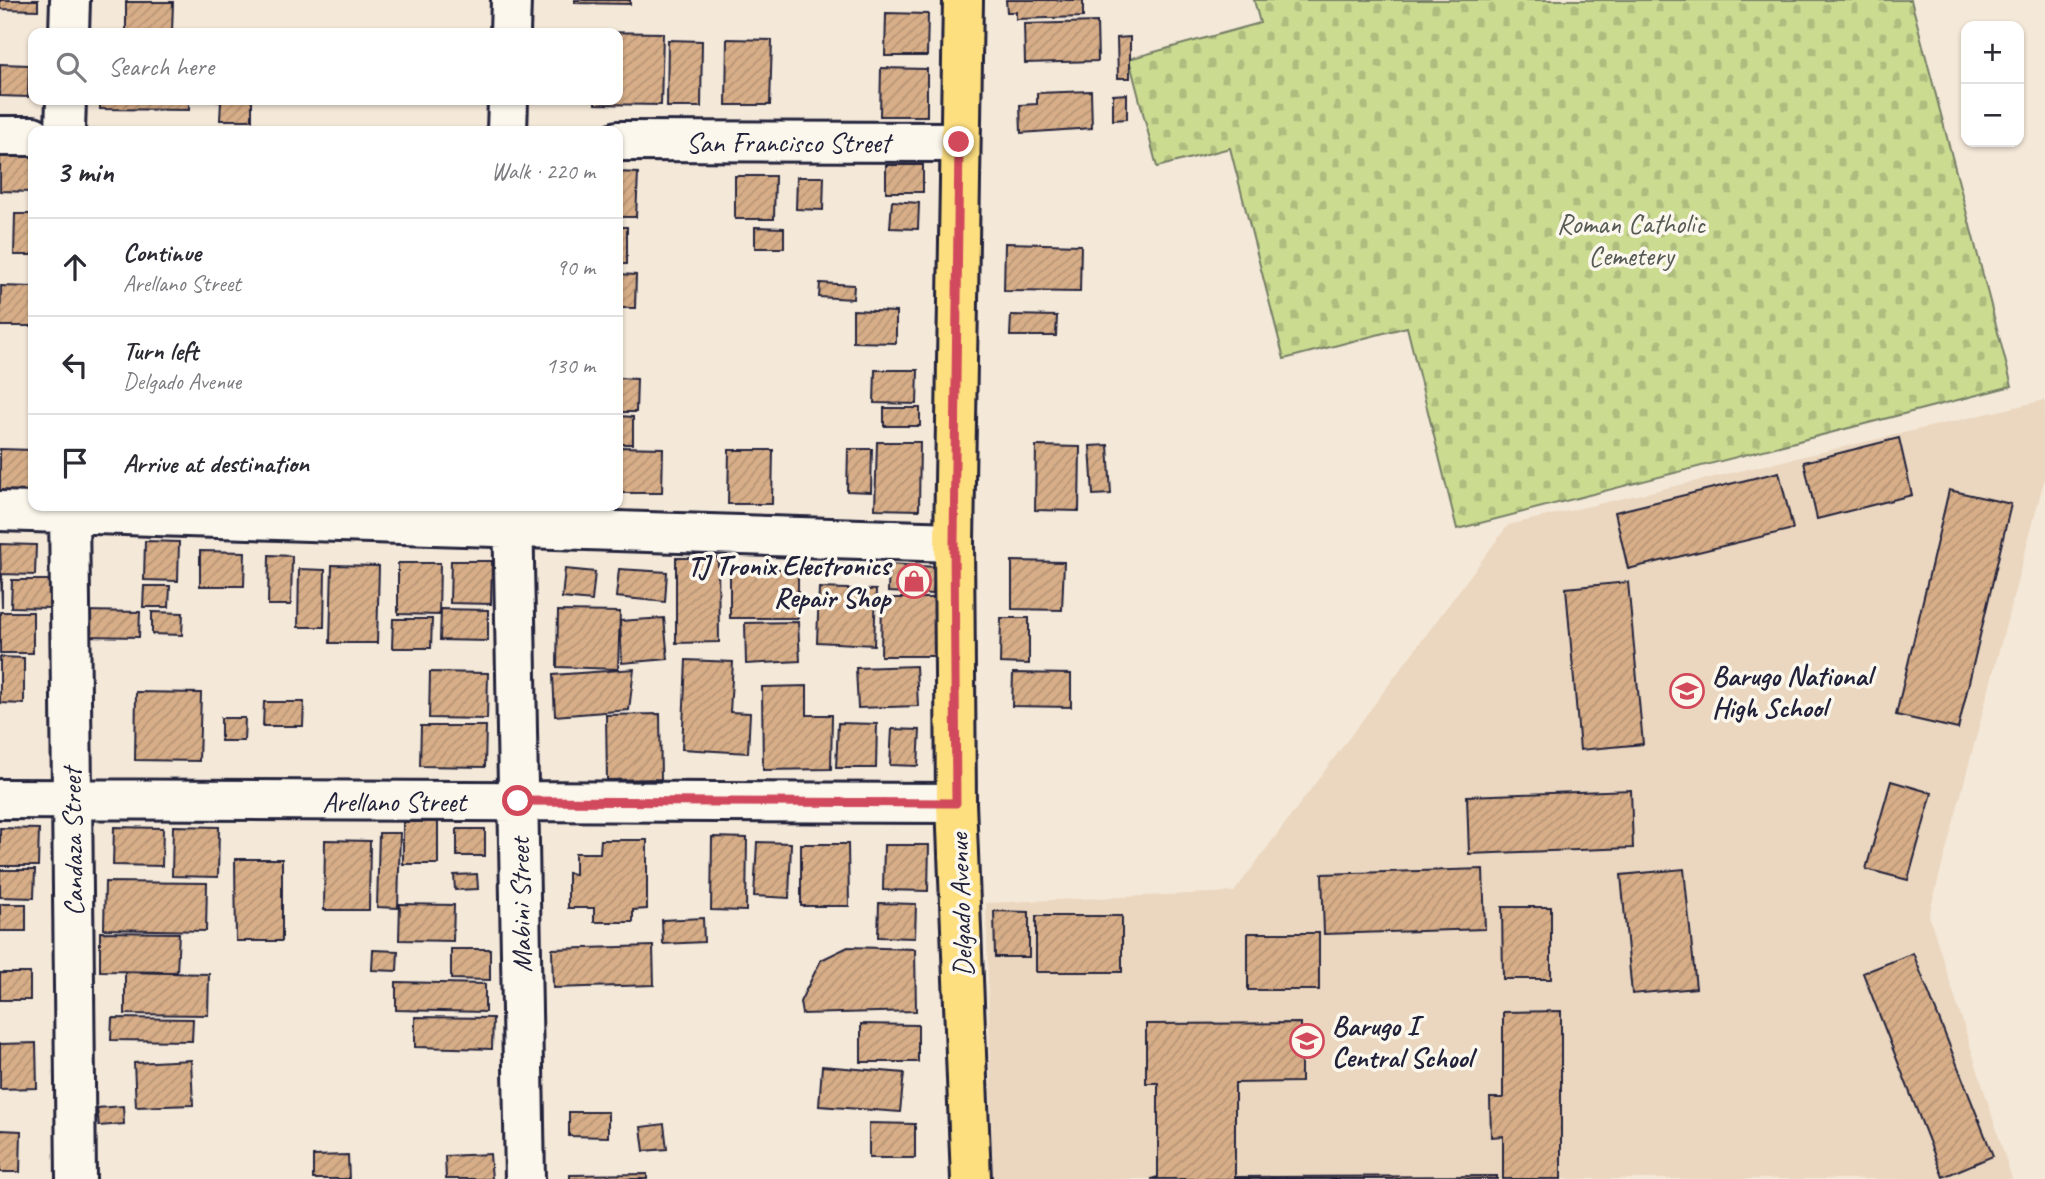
<!DOCTYPE html>
<html lang="en">
<head>
<meta charset="utf-8">
<style>
  :root { --surface:#fff; --page:#f2f2f3; --text:#2b2b33; --muted:#7c7c81; --line:#e1e1e2 }
  body { margin:0; font-family:Caveat,sans-serif; background:var(--page); color:var(--text) }
  .controls { position:absolute; right:21px; top:21px; display:grid; overflow:hidden; border-radius:14px; box-shadow:0 2px 5px #0004 }
  .controls button { width:63px; height:63px; display:grid; place-items:center; padding:0; border:0; border-bottom:2px solid var(--line); background:var(--surface); color:var(--text); font:35px sans-serif }
  .stop { position:absolute; width:21px; height:21px; margin:-16px; border:5px solid #d1495b; border-radius:50%; background:#fff }
  .stop.end { background:#d1495b; border-color:#fff; box-shadow:0 2px 7px #0008 }
  .list { margin:0; padding:0; list-style:none }
  h2 { display:flex; justify-content:space-between; align-items:center; height:91px; margin:0; padding:0 28px; font-size:30px }
  h2 small { font-size:23px; font-weight:400; color:var(--muted) }
  .list li { display:grid; grid-template-columns:46px 1fr auto; gap:21px; align-items:center; box-sizing:border-box; height:98px; padding:0 28px; border-top:2px solid var(--line) }
  .list b { display:block; font-size:26px; white-space:nowrap }
  .list p { margin:0; font-size:23px; white-space:nowrap; color:var(--muted) }
  .list em { font-size:23px; font-style:normal; color:var(--muted) }
  .icon { flex:none; width:38px; height:38px; fill:none; stroke:currentColor; stroke-width:2; stroke-linecap:round; stroke-linejoin:round }
  .map { position:relative; flex:none; width:2045px; height:1179px; overflow:hidden }
  .search { position:absolute; background:var(--surface); box-shadow:0 2px 5px #0004; left:28px; top:28px; width:595px; height:77px; display:flex; align-items:center; gap:18px; box-sizing:border-box; padding:0 24px; border-radius:14px; color:var(--muted); font-size:26px }
  .panel { position:absolute; background:var(--surface); box-shadow:0 2px 5px #0004; left:28px; top:126px; width:595px; height:385px; border-radius:14px }
  .map>svg:first-child { display:block }
  .built { fill:#ebd7c0 }
  .cemetery { fill:url(#cemetery-stones); stroke:#767f66; stroke-width:2 }
  .building { fill:url(#building-hatch); stroke:#22223b; stroke-width:2 }
  .lines { fill:none; stroke-linecap:round; stroke-linejoin:round }
  .street-casing { stroke:#22223b; stroke-width:44 }
  .primary-casing { stroke:#22223b; stroke-width:44 }
  .street { stroke:#fbf7ec; stroke-width:38 }
  .primary { stroke:#fedf80; stroke-width:38 }
  .route { stroke:#d1495b; stroke-width:9 }
  .labels { text-anchor:middle; stroke-width:7; stroke-linejoin:round; paint-order:stroke }
  .street-label { font-size:28px; fill:#22223b; stroke:#fbf7ec }
  .park-label { font-size:28px; fill:#555a55; stroke:#fbf7ec }
  .poi-label { font-size:28px; font-weight:bold; fill:#22223b; stroke:#fbf7ec; text-anchor:start }
</style>
</head>
<body>
<div class="map">
<svg width="2045" height="1179" viewBox="0 0 2045 1179">
  <defs>
    <pattern id="cemetery-stones" width="16" height="16" patternUnits="userSpaceOnUse" patternTransform="scale(1.75)"><rect width="16" height="16" fill="#cbdc91"/><path d="M2 7V4a2 2 0 0 1 4 0v3zM10 15v-3a2 2 0 0 1 4 0v3z" fill="#aebc7e"/></pattern>
    <pattern id="building-hatch" width="6" height="6" patternUnits="userSpaceOnUse" patternTransform="scale(1.75)"><rect width="6" height="6" fill="#d7ae88"/><path d="M-1 1l2-2M0 6l6-6M5 7l2-2" fill="none" stroke="#b89576"/></pattern>
  </defs>
  <rect width="100%" height="100%" fill="#f4e8d8"/>
  <filter id="ink" filterUnits="userSpaceOnUse"><feTurbulence type="fractalNoise" baseFrequency=".0143" numOctaves="2"/><feDisplacementMap in="SourceGraphic" scale="14" xChannelSelector="R" yChannelSelector="G"/><feConvolveMatrix kernelMatrix="1 2 1 2 8 2 1 2 1" color-interpolation-filters="sRGB"/></filter>
  <g filter="url(#ink)">
    <!-- built -->
    <path class="built" d="M2045 400V477L1929 915 2012 1179H993L986 903 1234 892 1508 525Z"/>
    <!-- cemetery -->
    <path class="cemetery" d="M1254 0H1911L2012 386 1457 529 1407 327 1284 359 1230 148 1157 167 1129 59 1260 23Z"/>
    <!-- building -->
    <path class="building" d="M0 0H38V10L0 9Z
      M575 0H630V4L575 3Z
      M1006 0H1083V17L1016 19V12H1007Z
      M126 2H173L172 33H126Z
      M886 13 928 14 927 56H885Z
      M1097 22 1098 61 1025 63 1024 24Z
      M596 32 663 33 661 105 595 104V100H618V33Z
      M1130 37V78H1118L1117 38Z
      M727 39 772 40 770 105H726Z
      M668 40 702 41 701 107H667Z
      M0 64 29 65 28 97 0 96Z
      M881 68 927 69V116H880Z
      M1091 91 1092 128 1021 133 1020 105 1037 104V93Z
      M1127 94V119L1113 120V95Z
      M100 100H189V110L100 109Z
      M207 100H252V120H220L221 102Z
      M0 155 33 156 32 192 0 191Z
      M886 165H923V192H886Z
      M618 172 638 173 636 217H618Z
      M735 176H775L774 219H735Z
      M797 177H824L823 210 796 209Z
      M892 201 919 203 918 229 890 228Z
      M15 214H33V255H14Z
      M618 227H627V264H618Z
      M755 227 784 228V248H755Z
      M1005 243 1081 245 1080 292 1004 291Z
      M618 274 636 275 635 308H618Z
      M820 283 854 285 853 299 819 297Z
      M1 286 33 287V326H0Z
      M853 310 896 312V343L853 342Z
      M1011 315 1057 316 1056 336H1010Z
      M875 370H918L917 404 874 403Z
      M618 378 637 379 636 412H618Z
      M884 408H920V426H884Z
      M618 416 633 417V444H618Z
      M1899 438 1912 495 1817 519 1804 462Z
      M877 442H920L919 510 875 509Z
      M1108 445 1111 494 1093 495 1090 446Z
      M1036 446 1080 447 1079 511 1035 510Z
      M618 447 663 448 662 493H618Z
      M0 449 33 450V492H0Z
      M848 449H872L871 492 847 491Z
      M729 450H773L772 504H728Z
      M1779 472 1793 529 1628 569 1615 512Z
      M1949 490 2011 504 1958 729 1896 715Z
      M145 541 179 542 178 581 144 580Z
      M0 544 36 545 35 575 2 574V607Z
      M200 551 245 552 244 586H200Z
      M269 555 292 556 291 605H268Z
      M676 558H718L719 642 676 643Z
      M451 561H492L491 604 450 603Z
      M1012 561 1064 562 1062 610 1012 609Z
      M398 563H440L439 615 398 614Z
      M889 564 935 567 933 594 888 592Z
      M332 565 379 566 377 643H330Z
      M299 569 325 570 324 627H298Z
      M565 569 595 572 592 601 562 598Z
      M619 569 667 572 665 602 616 597Z
      M730 569H798V618H730Z
      M12 580H51V608L11 607Z
      M1628 582 1643 744 1580 750 1566 588Z
      M144 586H170L169 607H143Z
      M819 588 876 590 874 645 817 642Z
      M882 598H937L936 656H881Z
      M441 609 488 610V641L440 640Z
      M85 611 140 612 139 637 84 636Z
      M558 611 620 612 618 669 557 667Z
      M0 612H33V653H0Z
      M152 612 183 613 182 635 152 634Z
      M664 618 668 659 622 663 620 621Z
      M1001 618H1029V664L1000 663Z
      M393 619H432L431 648H392Z
      M798 622 800 661 746 664 745 623Z
      M0 657 24 658V704L0 703Z
      M686 660 733 662 730 712 750 713 748 753 682 749Z
      M916 666 918 706 858 708 856 668Z
      M634 669 629 710 555 716 553 675Z
      M430 672 488 673 487 719 429 718Z
      M1013 673 1071 674V707L1012 706Z
      M807 686V715H832L831 769 763 770 762 687Z
      M136 692 201 693 199 761 135 760Z
      M264 702H304L303 726H263Z
      M660 714 661 779 607 780 606 715Z
      M221 718H245L244 741H221Z
      M838 723 877 724 876 768H836Z
      M421 726H486L485 767 420 766Z
      M892 729 920 730 918 766 890 765Z
      M1891 781 1932 793 1908 880 1866 869Z
      M1631 790 1633 848 1469 854 1467 796Z
      M403 822H438V864H403Z
      M173 826 219 827 218 877 172 876Z
      M114 827 163 828 162 866 113 865Z
      M0 828 39 829 38 866H0Z
      M457 829H485V856H457Z
      M379 833H400L398 908 377 907Z
      M712 837 747 838 746 911 711 910Z
      M325 840 370 841 369 910H324Z
      M601 840H647V909L633 910V922H594V908H568V873L575 874V853H600Z
      M757 842 791 843 789 898 754 896Z
      M801 844H848L849 906H801Z
      M884 845H929L928 891 883 890Z
      M235 859H282V941H236Z
      M1483 869 1485 929 1324 934 1322 874Z
      M1684 869 1696 988 1632 994 1621 875Z
      M0 870H35L34 898 0 897Z
      M477 874 478 889 455 890 454 875Z
      M105 882 207 883 206 931 104 929Z
      M879 903 916 904 915 938 878 937Z
      M0 904H26V931H0Z
      M400 904 454 905 453 941 399 940Z
      M1502 907H1551V979H1503Z
      M994 911 1029 912V957H995Z
      M1036 916H1122V972H1036Z
      M703 918 704 942 663 944 662 920Z
      M100 932 179 933 177 972 100 971Z
      M1248 933H1319V990H1248Z
      M653 946 654 985 553 988 552 949Z
      M848 947 915 949 916 1011 802 1014 800 1002 821 960Z
      M451 949H490V980L451 979Z
      M373 950 398 951 397 971 372 970Z
      M1913 953 1993 1156 1943 1177 1863 973Z
      M125 972 209 974 208 1015 125 1014Z
      M0 973H30V1000H0Z
      M396 982 485 984V1012L396 1010Z
      M1561 1011V1179H1503V1136L1491 1137 1490 1098H1503V1012Z
      M415 1017 493 1018 492 1049 415 1047Z
      M112 1018 193 1019 192 1041 111 1040Z
      M1301 1023V1082L1235 1083V1177L1497 1176V1179H1151L1158 1177V1083H1146V1024Z
      M861 1024 918 1025V1062H861Z
      M36 1043 37 1088 0 1089V1044Z
      M191 1060 193 1105 136 1107 134 1063Z
      M822 1066 904 1073 900 1112 819 1106Z
      M123 1106 124 1124 99 1126 97 1108Z
      M569 1112H608V1137L569 1136Z
      M869 1123 915 1124V1158H869Z
      M664 1124 667 1149 644 1151 641 1127Z
      M0 1130 21 1131 20 1172H0Z
      M490 1154 492 1179H446L445 1156Z
      M348 1155 349 1179H313V1156Z
      M647 1174V1179H570V1175Z"/>
    <g class="lines">
      <!-- street casing -->
      <g class="street-casing">
        <path id="street" d="M69 33 70 0
          M510 33 511 0
          M65 131 66 100
          M507 131 508 100
          M0 136H33
          M618 141 959 142
          M69 506 76 1179
          M513 506 525 1179
          M0 511 954 542
          M0 799 956 803"/>
      </g>
      <!-- primary casing -->
      <g class="primary-casing">
        <path id="primary" d="M963 0 954 542 956 803 971 1179"/>
      </g>
      <!-- street -->
      <use href="#street" class="street"/>
      <!-- primary -->
      <use href="#primary" class="primary"/>
    </g>
  </g>
  <g class="lines" filter="url(#ink)">
    <!-- route -->
    <path class="route" d="M518 801 956 803 954 542 959 142"/>
  </g>
  <!-- icons -->
  <defs>
    <g id="shop-ring" transform="scale(1.75)"><circle r="9.5" fill="#fbf7ec" stroke="#d1495b" stroke-width="1.5"/><path d="M-5-2.5h2.3a2.7 3.5 0 0 1 5.4 0H5L5.5 6h-11ZM-1.5-2.5h3a1.5 2.3 0 0 0-3 0Z" fill="#d1495b"/></g>
    <g id="school-ring" transform="scale(1.75)"><circle r="9.5" fill="#fbf7ec" stroke="#d1495b" stroke-width="1.5"/><path d="M0-5L7-2L0 1L-7-2ZM-4 1L0 2.5L4 1V4Q0 6-4 4Z" fill="#d1495b"/></g>
  </defs>
  <g fill-rule="evenodd">
    <use href="#shop-ring" x="914" y="581"/>
    <use href="#school-ring" x="1687" y="691"/>
    <use href="#school-ring" x="1307" y="1041"/>
  </g>
  <g class="labels">
    <!-- street labels -->
    <g class="street-label">
      <text x="788" y="152">San Francisco Street</text>
      <text x="394" y="811">Arellano Street</text>
      <text transform="translate(72 842) rotate(-91)" y="10">Candaza Street</text>
      <text transform="translate(520 905) rotate(-91)" y="10">Mabini Street</text>
      <text transform="translate(960 905) rotate(-92)" y="10">Delgado Avenue</text>
    </g>
    <!-- park labels -->
    <g class="park-label">
      <text x="1631" y="233">Roman Catholic<tspan x="1631" dy="32">Cemetery</tspan></text>
    </g>
    <!-- poi labels -->
    <g class="poi-label">
      <text x="890" y="575" text-anchor="end">TJ Tronix Electronics<tspan x="890" dy="32">Repair Shop</tspan></text>
      <text x="1712" y="685">Barugo National<tspan x="1712" dy="32">High School</tspan></text>
      <text x="1332" y="1035">Barugo I<tspan x="1332" dy="32">Central School</tspan></text>
    </g>
  </g>
</svg>
<div class="controls">
<button>+</button>
<button>−</button>
</div>
<div class="stop" style="left:518px;top:801px"></div>
<div class="stop end" style="left:959px;top:142px"></div>
<div class="search"><svg class="icon" aria-label="search" viewBox="0 0 24 24"><circle cx="10" cy="10" r="6"/><path d="M15 15l6 6"/></svg>Search here</div>
<section class="panel">
<h2>3 min<small>Walk · 220 m</small></h2>
<ul class="list">
<li><svg class="icon" aria-label="ahead" viewBox="0 0 24 24"><path d="M12 20V5M6 11l6-6 6 6"/></svg><div><b>Continue</b><p>Arellano Street</p></div><em>90 m</em></li>
<li><svg class="icon" aria-label="left" viewBox="0 0 24 24"><path d="M17 20v-9H6M10 6l-5 5 5 5"/></svg><div><b>Turn left</b><p>Delgado Avenue</p></div><em>130 m</em></li>
<li><svg class="icon" aria-label="arrive" viewBox="0 0 24 24"><path d="M6 21V4h12l-3 4 3 4H6"/></svg><div><b>Arrive at destination</b></div></li>
</ul>
</section>
</div>
</body>
</html>
